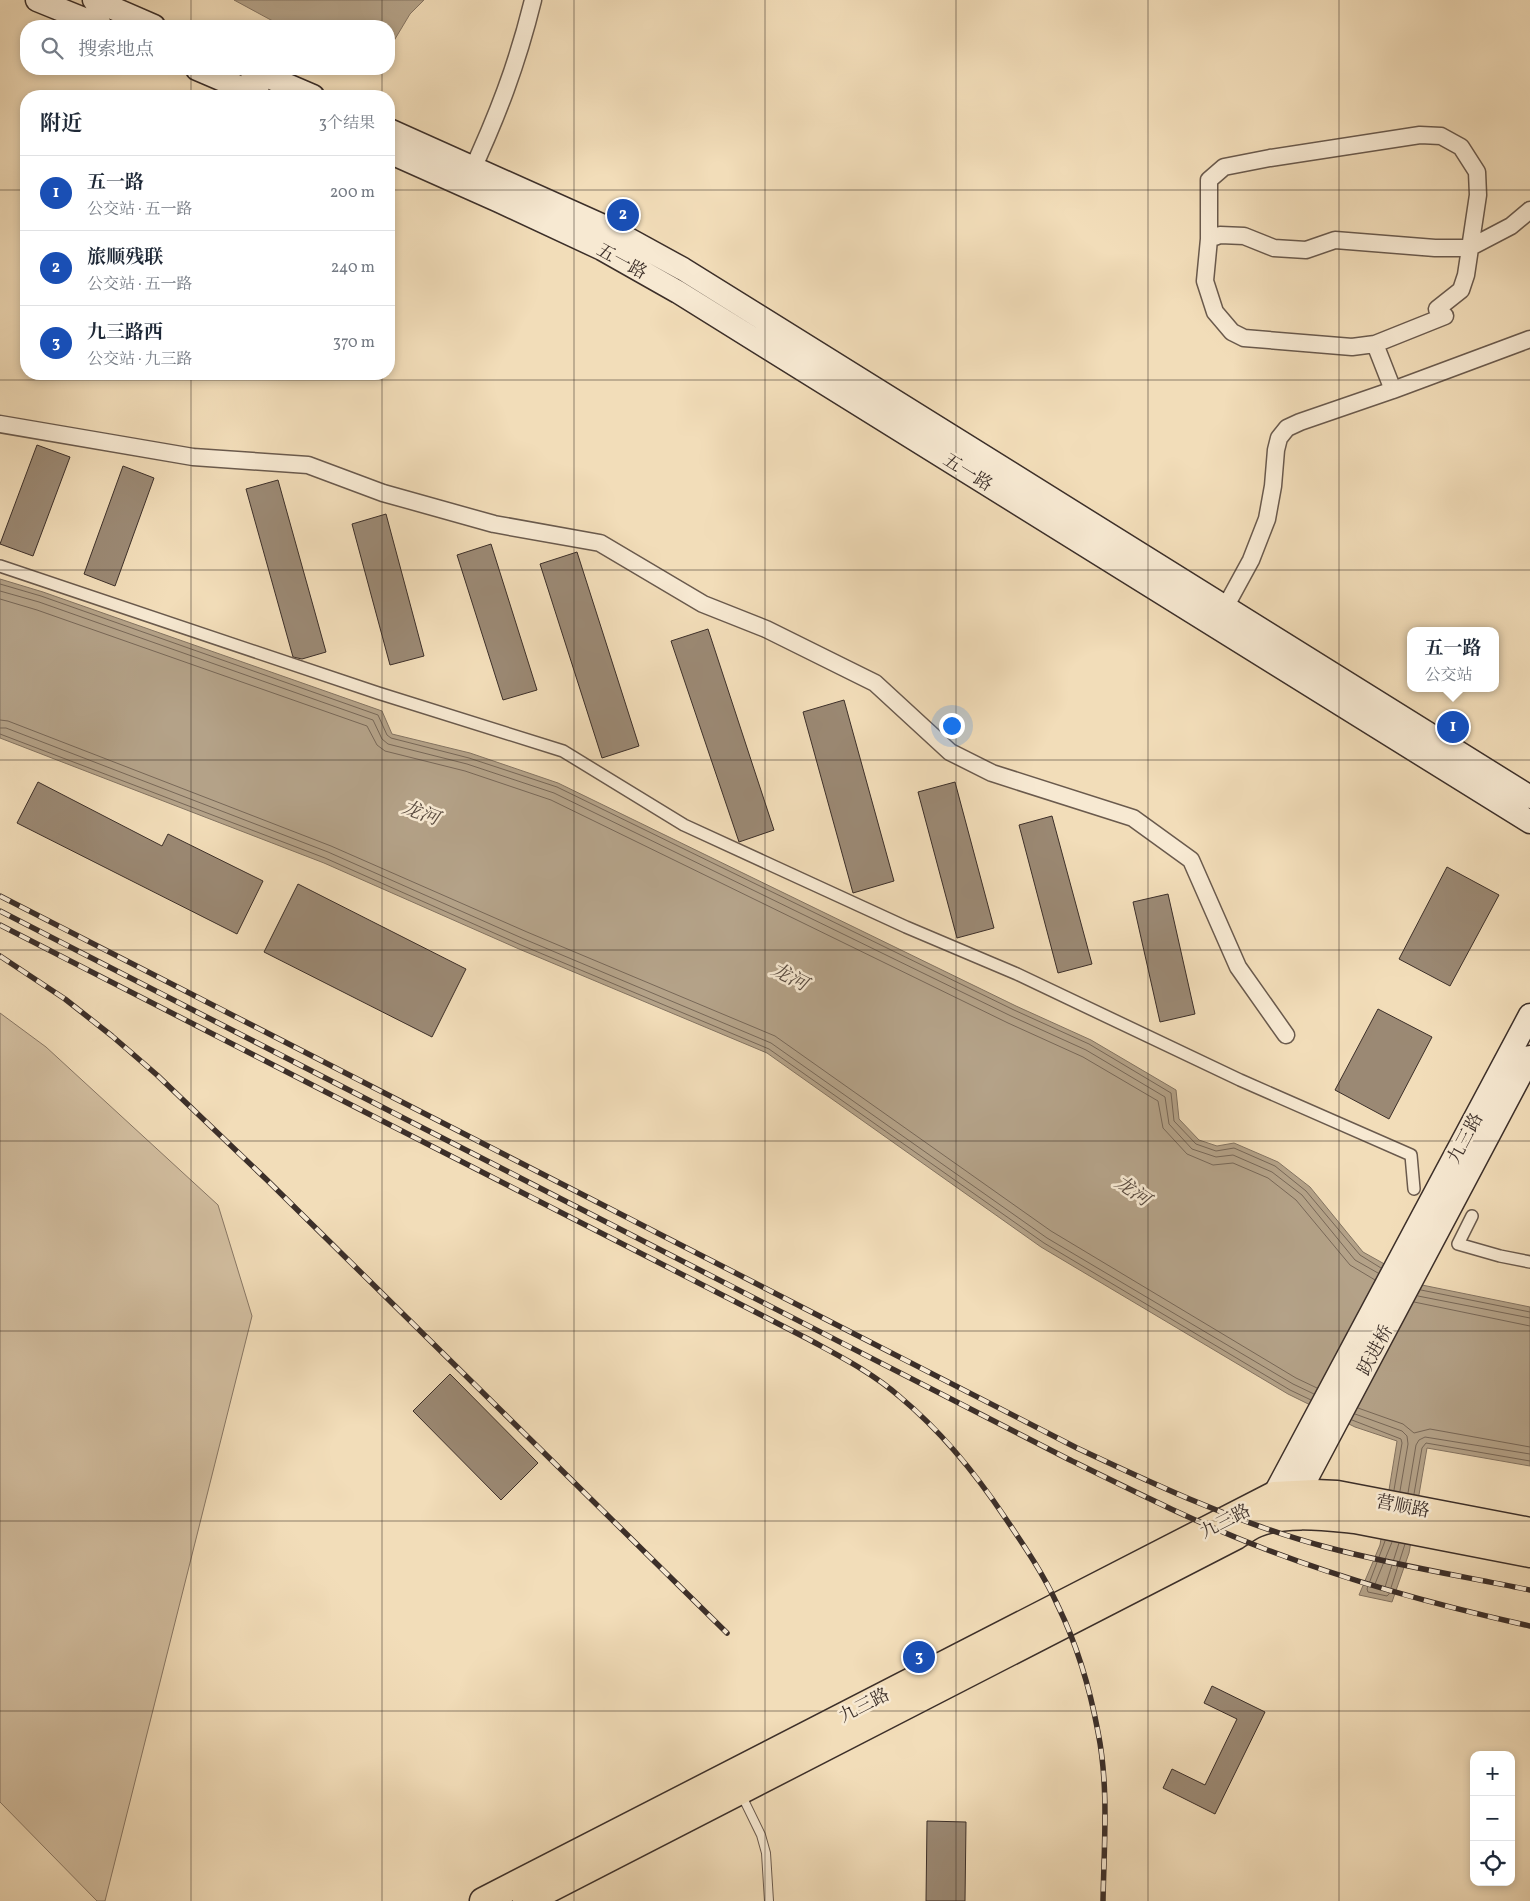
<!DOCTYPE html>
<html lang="zh">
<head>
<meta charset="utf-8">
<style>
  :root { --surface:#fff; --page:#f6f6f7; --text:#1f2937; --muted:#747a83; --line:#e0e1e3; --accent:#ea580c }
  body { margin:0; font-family:Vollkorn,"Noto Serif SC",serif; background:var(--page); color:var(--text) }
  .controls { position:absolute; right:15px; bottom:15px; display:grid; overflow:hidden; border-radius:10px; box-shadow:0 2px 8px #0003 }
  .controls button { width:45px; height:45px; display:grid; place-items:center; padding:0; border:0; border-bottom:1px solid var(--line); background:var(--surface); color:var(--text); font:25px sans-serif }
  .you { position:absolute; left:951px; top:725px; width:18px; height:18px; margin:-12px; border:4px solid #fff; border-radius:50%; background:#1a73e8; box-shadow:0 0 0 8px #1a73e833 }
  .badge { display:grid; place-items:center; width:32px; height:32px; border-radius:50%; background:var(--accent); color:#fff; font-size:16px; font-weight:700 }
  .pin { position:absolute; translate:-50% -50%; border:2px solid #fff; box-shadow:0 1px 5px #0006 }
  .popup { position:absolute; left:1407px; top:627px; width:92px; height:65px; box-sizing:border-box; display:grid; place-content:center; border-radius:10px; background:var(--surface); filter:drop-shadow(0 1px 4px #0005); font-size:16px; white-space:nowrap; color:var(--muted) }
  .popup b { font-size:19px; color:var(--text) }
  .popup::after { content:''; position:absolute; left:50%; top:100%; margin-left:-10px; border:10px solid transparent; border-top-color:var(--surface) }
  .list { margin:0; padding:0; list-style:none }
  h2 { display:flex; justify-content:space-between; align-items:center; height:65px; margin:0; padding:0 20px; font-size:21px }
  h2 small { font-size:16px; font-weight:400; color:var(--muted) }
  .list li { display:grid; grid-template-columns:32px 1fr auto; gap:15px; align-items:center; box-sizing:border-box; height:75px; padding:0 20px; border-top:1px solid var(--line) }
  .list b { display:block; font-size:19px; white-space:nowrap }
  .list p { margin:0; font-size:16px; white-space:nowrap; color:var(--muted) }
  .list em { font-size:16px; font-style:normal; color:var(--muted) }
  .icon { flex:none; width:28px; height:28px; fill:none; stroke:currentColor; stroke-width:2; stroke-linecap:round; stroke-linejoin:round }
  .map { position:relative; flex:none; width:1530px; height:1901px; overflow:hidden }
  .search { position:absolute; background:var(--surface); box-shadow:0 2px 8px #0003; left:20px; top:20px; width:375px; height:55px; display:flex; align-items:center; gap:12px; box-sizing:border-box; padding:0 18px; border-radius:20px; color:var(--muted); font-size:19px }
  .panel { position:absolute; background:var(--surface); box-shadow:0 2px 8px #0003; left:20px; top:90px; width:375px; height:290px; border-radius:20px }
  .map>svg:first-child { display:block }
  .green { fill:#d3bfa1; stroke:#887765 }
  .water { fill:#b4a288; stroke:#847462 }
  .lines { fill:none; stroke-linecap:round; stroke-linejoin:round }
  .shore { stroke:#786858; stroke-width:1 }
  .building { fill:#9b8974; stroke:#3c2f29 }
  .service-casing { stroke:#6a5a4d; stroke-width:10 }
  .pedestrian-casing { stroke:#6a5a4d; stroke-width:14 }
  .minor-casing { stroke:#6a5a4d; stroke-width:19 }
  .secondary-casing { stroke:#3c2f29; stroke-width:25 }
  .trunk-casing { stroke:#3c2f29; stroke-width:29 }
  .service { stroke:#f7e9d2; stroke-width:8 }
  .pedestrian { stroke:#f7e9d2; stroke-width:11 }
  .minor { stroke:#f7e9d2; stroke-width:16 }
  .secondary { stroke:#f7e9d2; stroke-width:22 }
  .trunk { stroke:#f2ddb9; stroke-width:26 }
  .rail-casing { stroke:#3c2f29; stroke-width:5.5 }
  .rail { stroke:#f7e9d2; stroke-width:4; stroke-dasharray:11; stroke-linecap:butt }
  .grid { fill:none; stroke:#3c2f29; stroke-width:1; stroke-opacity:0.55 }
  .labels { text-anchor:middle; stroke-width:5; stroke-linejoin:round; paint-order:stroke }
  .street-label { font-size:18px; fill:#3c2f29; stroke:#f7e9d2 }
  .water-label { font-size:19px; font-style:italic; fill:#5a4c41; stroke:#f7e9d2 }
</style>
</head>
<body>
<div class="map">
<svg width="1530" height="1901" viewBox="0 0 1530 1901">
  <rect width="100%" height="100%" fill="#f2ddb9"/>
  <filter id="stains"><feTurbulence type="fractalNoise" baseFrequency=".004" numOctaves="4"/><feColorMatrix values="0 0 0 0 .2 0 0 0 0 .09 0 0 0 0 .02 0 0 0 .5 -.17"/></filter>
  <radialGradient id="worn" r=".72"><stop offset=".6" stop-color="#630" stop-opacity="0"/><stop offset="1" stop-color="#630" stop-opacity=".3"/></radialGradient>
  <!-- green -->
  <path class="green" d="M0 1013 46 1047 218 1205 252 1316 105 1901H97L0 1802Z"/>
  <!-- water -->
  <path class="water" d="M234 0H424L410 14 389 49V26H282Z
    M0 579 43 592 382 711 392 734 470 753 558 783 1016 1006 1091 1040 1176 1090 1179 1119 1199 1140 1217 1146 1234 1143 1278 1162 1310 1187 1363 1252 1422 1285 1530 1307V1466L1427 1448 1409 1553 1392 1602 1359 1595 1380 1545 1397 1441 1355 1427 1288 1394 1041 1247 767 1053 519 949 324 863 0 738Z"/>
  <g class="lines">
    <!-- shore -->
    <path class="shore" d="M0 584 41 596 378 715 387 735 391 738 469 758 557 787 1014 1010 1089 1044 1171 1093 1174 1121 1196 1144 1216 1151 1234 1148 1275 1166 1306 1191 1360 1255 1381 1268
      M0 591 39 602 373 720 382 739 388 744 467 764 554 793 1011 1016 1086 1050 1165 1097 1169 1124 1192 1149 1216 1157 1233 1155 1272 1172 1302 1195 1355 1260 1378 1273
      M0 599 37 610 367 726 377 745 385 751 465 771 551 800 1008 1023 1083 1057 1158 1101 1163 1128 1187 1154 1213 1165 1233 1163 1268 1178 1296 1200 1350 1265 1375 1280
      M0 720 8 721 331 846 527 932 775 1036 1051 1231 1296 1378 1317 1388
      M0 728H6L328 852 524 939 771 1043 1047 1238 1293 1384 1314 1394
      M0 734 325 858 521 945 769 1049 1044 1243 1290 1390 1311 1400
      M1421 1290 1530 1312
      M1418 1296 1530 1318
      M1414 1302 1530 1326
      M1358 1408 1403 1424 1414 1433 1430 1429 1530 1447
      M1355 1414 1402 1431 1407 1436 1408 1444 1400 1491
      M1352 1420 1401 1439 1402 1443 1394 1490
      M1408 1493 1416 1445 1419 1440 1425 1437 1530 1454
      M1414 1494 1422 1448 1426 1443 1530 1461
      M1385 1541 1367 1589 1368 1592 1387 1596 1389 1594 1405 1544
      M1392 1542 1375 1584 1377 1587 1383 1589 1385 1587 1399 1543"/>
  </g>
  <!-- building -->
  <path class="building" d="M37 445 70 457 33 556 0 544Z
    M123 466 154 478 115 586 84 574Z
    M278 480 326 652 302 659 293 657 246 489Z
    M386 514 424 656 390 665 352 524Z
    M491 544 537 690 503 700 457 555Z
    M577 552 639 746 602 758 540 564Z
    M708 629 774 830 739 842 671 641Z
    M844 700 894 881 853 893 803 712Z
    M38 782 162 846 168 834 263 881 237 934 17 823Z
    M955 782 994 928 957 938 918 792Z
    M1052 816 1092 964 1058 973 1019 825Z
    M1447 867 1499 895 1450 986 1399 959Z
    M298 884 466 969 432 1037 264 952Z
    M1168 894 1195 1014 1160 1022 1133 902Z
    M1378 1009 1432 1037 1389 1119 1335 1090Z
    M450 1374 538 1463 501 1500 413 1411Z
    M1212 1686 1265 1712 1215 1814 1163 1788 1172 1769 1205 1785 1237 1719 1204 1703Z
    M927 1821 966 1822 965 1901H926Z"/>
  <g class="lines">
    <!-- service casing -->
    <g class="service-casing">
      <path id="service" d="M742 1796 761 1835 766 1853 769 1901"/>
    </g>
    <!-- pedestrian casing -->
    <g class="pedestrian-casing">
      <path id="pedestrian" d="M0 566 378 693 563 751 684 825 906 927 1017 974 1240 1080 1411 1155 1414 1189
        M1472 1216 1458 1244 1500 1256 1530 1262"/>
    </g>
    <!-- minor casing -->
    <g class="minor-casing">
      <path id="minor" d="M1420 135 1441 136 1461 147 1477 172 1478 195 1466 275 1461 290 1437 309 1445 316 1375 344 1352 347 1244 338 1232 332 1215 312 1205 281 1209 239V180L1224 167 1270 158Z
        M469 177C497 117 517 65 533 0
        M1209 239 1220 235 1244 236 1274 248 1306 250 1335 240 1435 248H1469L1511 226 1530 210
        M1393 390 1530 339
        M0 424 193 457 308 465 383 493 494 524 600 543 703 604 766 629 875 683 950 752 992 773 1133 818 1191 860 1238 967 1286 1035
        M1221 615 1251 560 1267 519 1273 486 1276 450 1279 438 1287 428 1300 422 1393 390 1375 344"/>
    </g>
    <!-- secondary casing -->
    <g class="secondary-casing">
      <path id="secondary" d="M37 0 101 26
        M94 0 154 26
        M197 69 260 96
        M250 69 313 96
        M389 130 610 229 683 269 1530 797
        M389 152 499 201 602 249 678 292 1530 822
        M1274 1495 1530 1015
        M1292 1506 1530 1057"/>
    </g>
    <!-- trunk casing -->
    <g class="trunk-casing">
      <path id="trunk" d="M483 1901 1274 1495 1315 1493 1337 1494 1530 1531
        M526 1901 1236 1536C1242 1532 1249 1527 1256 1524 1285 1512 1324 1517 1355 1520L1530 1554"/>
    </g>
    <!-- service -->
    <use href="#service" class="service"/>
    <!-- pedestrian -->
    <use href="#pedestrian" class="pedestrian"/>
    <!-- minor -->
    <use href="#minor" class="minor"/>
    <!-- secondary -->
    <use href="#secondary" class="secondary"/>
    <!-- trunk -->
    <use href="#trunk" class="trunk"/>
    <!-- rail casing -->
    <g class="rail-casing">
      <path id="rail" d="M0 896 1075 1447C1156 1485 1239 1524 1326 1547 1393 1565 1462 1576 1530 1590
        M0 911 1068 1459C1133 1491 1197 1523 1265 1549 1351 1582 1440 1606 1530 1626
        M0 925 808 1339C839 1356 873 1373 900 1397 942 1432 976 1474 1006 1519 1025 1547 1044 1575 1058 1606 1077 1645 1090 1689 1098 1732 1109 1787 1104 1845 1103 1901
        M0 956 65 999 112 1036 157 1075 267 1180 727 1633"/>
    </g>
    <!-- rail -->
    <use href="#rail" class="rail"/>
  </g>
  <!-- grid -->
  <path class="grid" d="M191 0V26M382 0V26M574 0V1901M765 0V1901M956 0V1901M1148 0V1901M1339 0V1901M191 69V96M382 69V96M0 190H26M389 190H1530M191 374V1901M382 374V1901M0 380H1530M0 570H1530M0 760H1530M0 950H1530M0 1141H1530M0 1331H1530M0 1521H1530M0 1711H1530"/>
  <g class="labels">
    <!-- street labels -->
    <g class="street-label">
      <text transform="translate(622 261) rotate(29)" y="6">五一路</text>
      <text transform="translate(968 472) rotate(32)" y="6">五一路</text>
      <text transform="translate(1465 1138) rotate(-62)" y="6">九三路</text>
      <text transform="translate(1375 1350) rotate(-62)" y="6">跃进桥</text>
      <text transform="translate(1403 1506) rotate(11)" y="6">营顺路</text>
      <text transform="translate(1225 1521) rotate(-27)" y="6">九三路</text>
      <text transform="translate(864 1705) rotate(-27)" y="6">九三路</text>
    </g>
    <!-- water labels -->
    <g class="water-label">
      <text transform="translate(421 812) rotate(20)" y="7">龙河</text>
      <text transform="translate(790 976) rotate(27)" y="7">龙河</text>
      <text transform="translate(1133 1190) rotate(35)" y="7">龙河</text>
    </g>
  </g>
  <rect width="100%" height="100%" filter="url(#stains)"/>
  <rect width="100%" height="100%" fill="url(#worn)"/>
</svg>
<div class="controls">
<button>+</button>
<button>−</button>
<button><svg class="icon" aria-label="locate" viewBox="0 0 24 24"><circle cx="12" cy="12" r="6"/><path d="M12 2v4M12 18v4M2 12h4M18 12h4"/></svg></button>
</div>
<div class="you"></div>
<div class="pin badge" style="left:1453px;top:727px;background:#1a4fb4">1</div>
<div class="popup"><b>五一路</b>公交站</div>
<div class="pin badge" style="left:623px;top:215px;background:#1a4fb4">2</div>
<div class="pin badge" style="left:919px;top:1657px;background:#1a4fb4">3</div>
<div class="search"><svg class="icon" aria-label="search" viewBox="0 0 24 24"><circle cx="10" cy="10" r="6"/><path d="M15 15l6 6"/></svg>搜索地点</div>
<section class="panel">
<h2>附近<small>3个结果</small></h2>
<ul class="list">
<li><span class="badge" style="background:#1a4fb4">1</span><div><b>五一路</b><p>公交站 · 五一路</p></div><em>200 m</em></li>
<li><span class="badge" style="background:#1a4fb4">2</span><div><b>旅顺残联</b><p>公交站 · 五一路</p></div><em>240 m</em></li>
<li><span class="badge" style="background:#1a4fb4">3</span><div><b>九三路西</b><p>公交站 · 九三路</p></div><em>370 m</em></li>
</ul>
</section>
</div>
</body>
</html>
